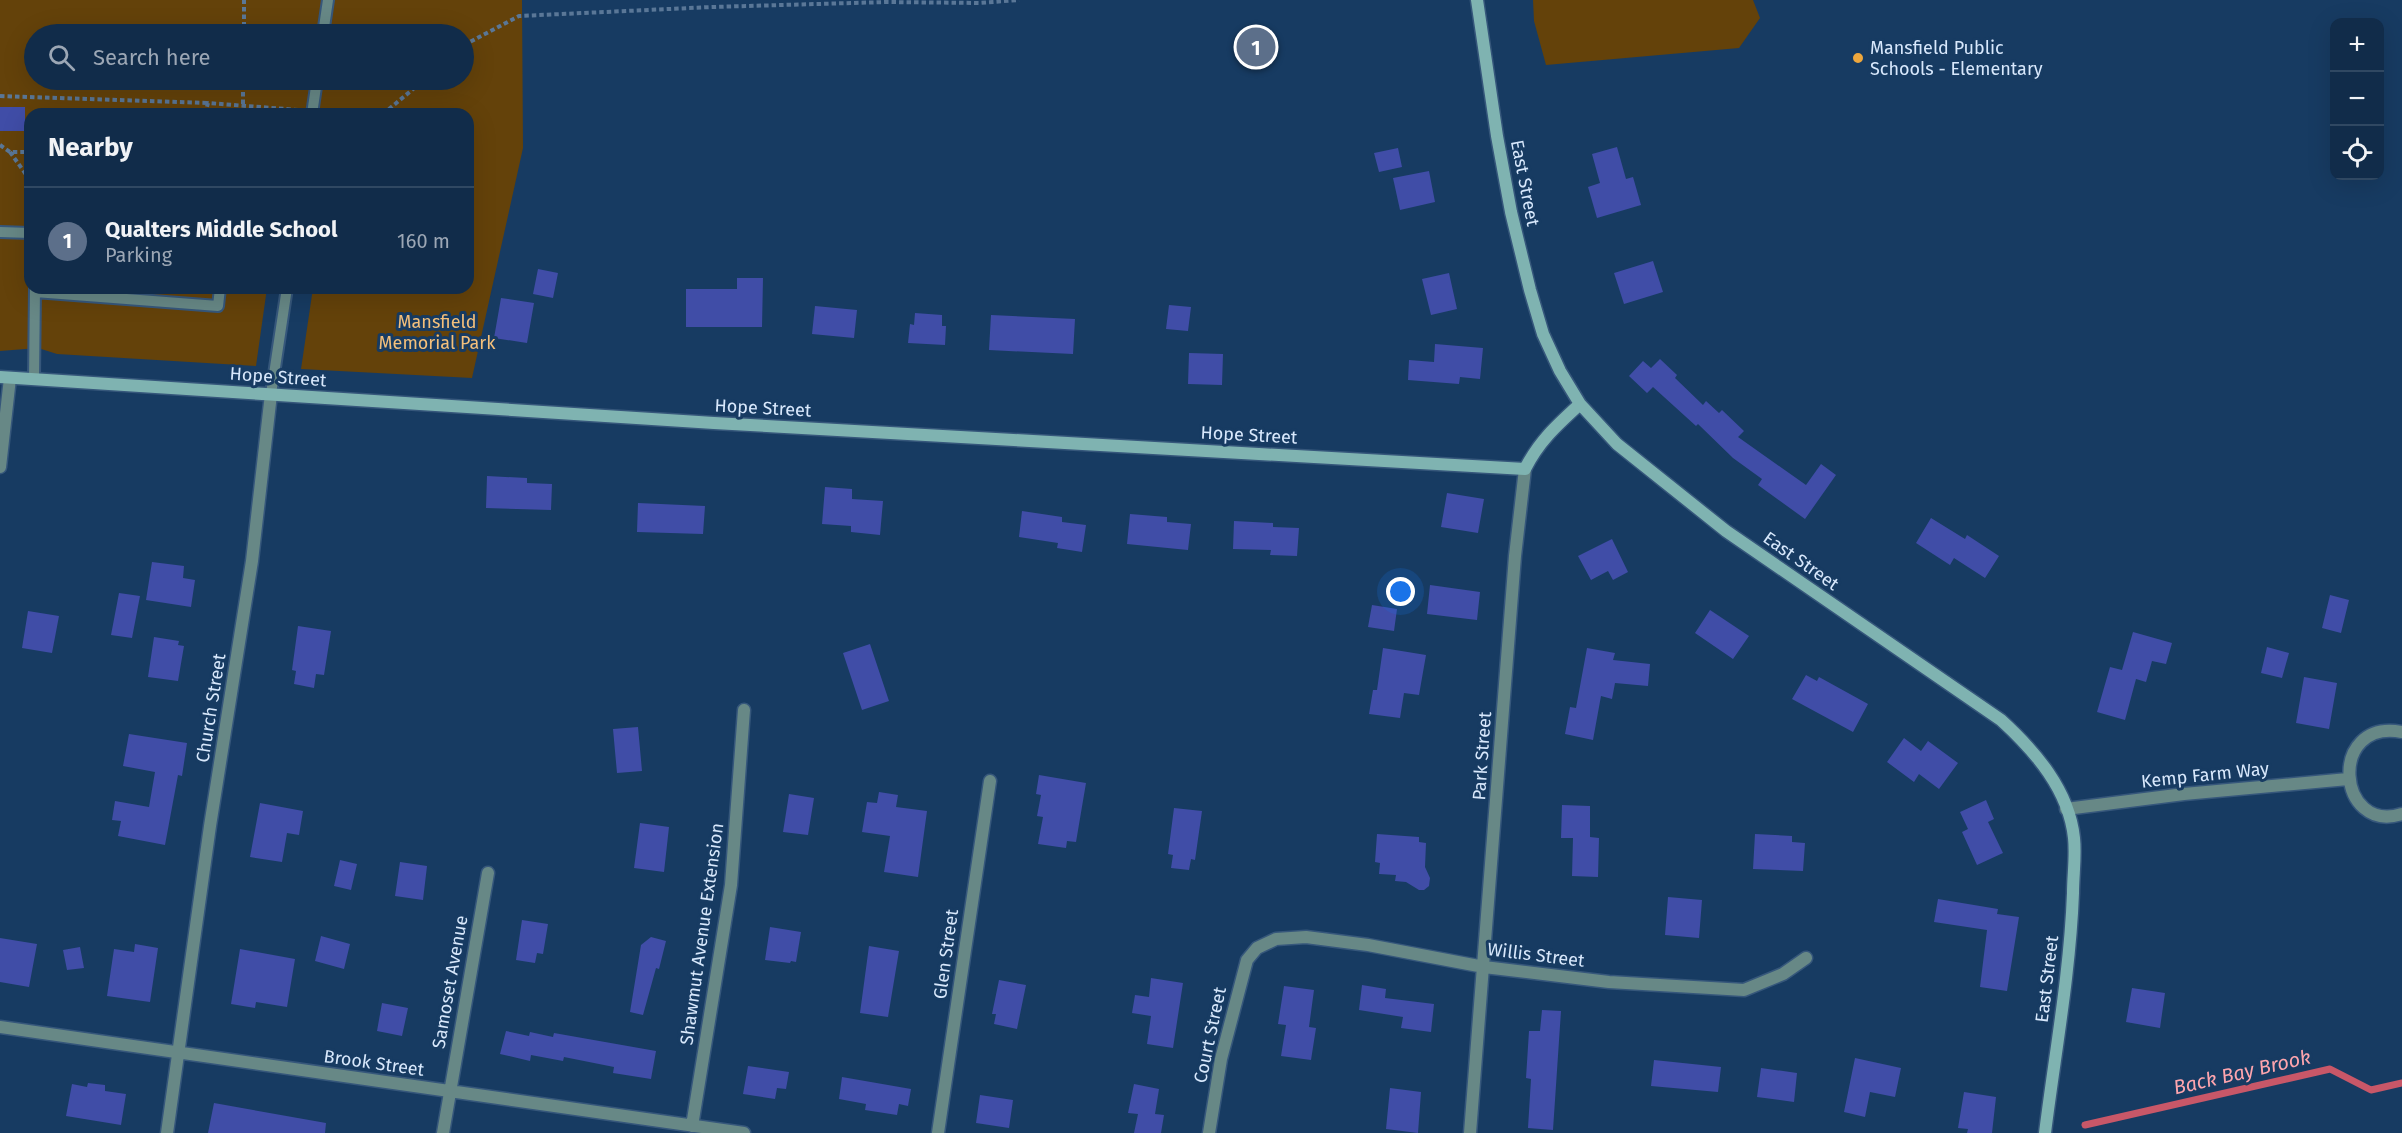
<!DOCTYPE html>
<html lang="en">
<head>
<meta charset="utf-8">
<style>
  :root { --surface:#112c4a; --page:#1e3854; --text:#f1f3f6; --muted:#9ca7b5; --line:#304862; --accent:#eea73d }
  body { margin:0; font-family:"Fira Sans",sans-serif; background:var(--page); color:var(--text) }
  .controls { position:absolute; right:18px; top:18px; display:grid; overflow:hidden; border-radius:12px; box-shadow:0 6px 24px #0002 }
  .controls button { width:54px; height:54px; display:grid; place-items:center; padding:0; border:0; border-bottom:2px solid var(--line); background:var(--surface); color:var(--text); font:30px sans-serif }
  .you { position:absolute; left:1401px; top:592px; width:21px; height:21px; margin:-15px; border:4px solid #fff; border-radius:50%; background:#1a73e8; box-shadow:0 0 0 9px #1a73e833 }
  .badge { display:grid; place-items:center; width:39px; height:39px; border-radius:50%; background:var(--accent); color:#fff; font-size:20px; font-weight:700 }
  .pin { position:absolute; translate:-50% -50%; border:3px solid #fff; box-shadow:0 2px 6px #0006 }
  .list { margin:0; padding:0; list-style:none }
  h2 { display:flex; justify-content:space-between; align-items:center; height:78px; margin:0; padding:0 24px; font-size:26px }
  h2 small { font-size:20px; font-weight:400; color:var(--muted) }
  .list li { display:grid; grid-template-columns:39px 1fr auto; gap:18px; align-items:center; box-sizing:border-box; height:108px; padding:0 24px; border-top:2px solid var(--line) }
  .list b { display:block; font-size:22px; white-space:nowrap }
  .list p { margin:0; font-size:20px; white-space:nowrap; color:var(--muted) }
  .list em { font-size:20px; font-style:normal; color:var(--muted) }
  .icon { flex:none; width:33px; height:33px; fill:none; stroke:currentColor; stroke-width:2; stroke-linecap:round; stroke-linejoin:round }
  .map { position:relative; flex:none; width:2402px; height:1133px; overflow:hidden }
  .search { position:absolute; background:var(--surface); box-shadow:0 6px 24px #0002; left:24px; top:24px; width:450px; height:66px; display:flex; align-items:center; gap:15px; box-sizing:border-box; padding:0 21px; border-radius:33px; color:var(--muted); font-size:22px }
  .panel { position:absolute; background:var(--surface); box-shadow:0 6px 24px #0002; left:24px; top:108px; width:450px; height:186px; border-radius:18px }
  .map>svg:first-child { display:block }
  .green { fill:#64420a; fill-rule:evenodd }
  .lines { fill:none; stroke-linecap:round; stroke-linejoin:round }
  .stream { stroke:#c85768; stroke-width:7 }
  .building { fill:#404da7 }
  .lane-casing { stroke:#36577b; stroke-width:14 }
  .street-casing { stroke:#36577b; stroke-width:15 }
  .secondary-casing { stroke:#36577b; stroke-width:15 }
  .path { stroke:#5a7797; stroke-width:4; stroke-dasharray:4.5 3; stroke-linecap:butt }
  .lane { stroke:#678886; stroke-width:10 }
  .street { stroke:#678886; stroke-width:12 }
  .secondary { stroke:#7fb3b1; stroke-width:12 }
  .poi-dot { fill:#eea73d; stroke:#173b62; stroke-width:2 }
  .labels { text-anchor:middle; stroke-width:6; stroke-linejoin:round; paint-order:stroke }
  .poi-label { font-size:18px; fill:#d8e8fc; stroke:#173b62; text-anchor:start }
  .street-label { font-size:18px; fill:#d8e8fc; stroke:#173b62 }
  .park-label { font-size:18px; fill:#f4c07b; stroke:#173b62 }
  .water-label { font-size:20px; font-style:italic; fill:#fea5ae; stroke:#173b62 }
</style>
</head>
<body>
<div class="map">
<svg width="2402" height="1133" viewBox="0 0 2402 1133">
  <rect width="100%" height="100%" fill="#173b62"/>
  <!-- green -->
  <path class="green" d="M0 0H522L523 148 472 378 301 369 313 288H468V114H30V288H267L256 366 57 354 38 348 0 351ZM34 34H464V80H34Z
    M1533 0H1753L1760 18 1739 48 1546 65 1534 21Z"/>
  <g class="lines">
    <!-- stream -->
    <path class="stream" d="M2085 1125 2330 1069 2371 1090 2402 1083"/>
  </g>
  <!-- building -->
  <path class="building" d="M0 107H25V131H0Z
    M1617 147 1626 179 1633 177 1641 205 1597 218 1588 187 1600 183 1592 154Z
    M1398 148 1402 167 1379 172 1374 153Z
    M1429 171 1435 202 1400 210 1393 178Z
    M1653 261 1663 292 1624 304 1614 273Z
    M538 269 558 273 553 298 533 294Z
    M1449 273 1457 309 1431 315 1422 279Z
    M737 278H763L762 327H686V289H737Z
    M501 298 534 303 527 343 494 338Z
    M1169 305 1191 307 1188 331 1166 329Z
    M815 306 857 310 854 338 812 334Z
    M915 313 942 315V326H946L945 345 908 343 910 324 914 325Z
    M991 315 1075 319 1073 354 989 350Z
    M1435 344 1483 348 1480 379 1460 377 1459 384 1408 380 1409 360 1434 362Z
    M1189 353 1223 354 1222 385 1188 384Z
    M1660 359 1677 375 1675 378 1703 405 1706 401 1719 413 1722 410 1744 431 1738 437 1806 485 1821 464 1836 475 1805 519 1758 485 1762 479 1733 458 1698 424 1696 426 1653 387 1647 393 1629 376 1643 361 1651 368Z
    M487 476 527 478V483L552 484 551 510 486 508Z
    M825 487 852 489V499L883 501 880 535 851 532V526L822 524Z
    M1447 493 1484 499 1478 533 1441 527Z
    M638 503 705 506 703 534 637 532Z
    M1022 511 1062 517V522L1086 525 1082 552 1057 548 1058 543 1019 537Z
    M1130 514 1167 517V522L1191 524 1188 550 1127 544Z
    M1931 518 1965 539 1967 535 1999 556 1985 578 1954 558 1950 565 1916 543Z
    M1234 521 1273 523V527L1299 528 1297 556 1270 555 1271 550 1233 549Z
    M1612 539 1628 572 1613 580 1608 571 1591 580 1578 556Z
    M152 562 184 566 183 578 195 580 191 607 146 600Z
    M1430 585 1480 592 1477 620 1427 614Z
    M119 593 140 596 132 638 111 635Z
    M2330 595 2349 600 2341 633 2322 628Z
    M1372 605 1397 609 1394 631 1368 627Z
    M1710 610 1749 636 1733 659 1695 633Z
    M28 611 59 616 52 653 22 648Z
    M298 626 331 631 324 675 316 674 314 688 294 684 296 671 292 670Z
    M2133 632 2172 643 2166 664 2152 661 2146 682 2136 679 2125 720 2097 712 2110 667 2122 670Z
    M154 637 179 641 178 645 184 646 178 681 148 677Z
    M870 644 889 701 862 710 843 653Z
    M2267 647 2289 653 2282 678 2261 673Z
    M1383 648 1426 655 1419 695 1404 693 1400 718 1369 714 1373 690H1377Z
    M1587 648 1615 653 1613 660 1650 664 1648 686 1615 683 1612 699 1601 696 1593 740 1565 734 1570 707 1576 708Z
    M1806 675 1817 681 1819 677 1868 704 1853 732 1792 699Z
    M2304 677 2337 683 2329 729 2296 723Z
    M638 727 642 771 617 773 613 729Z
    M129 734 187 743 182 776 178 775 165 845 118 836 121 821 112 820 115 801 149 807 155 772 123 766Z
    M1904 738 1921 751 1928 741 1958 763 1939 789 1919 774 1914 782 1887 762Z
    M1039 775 1086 783 1076 842 1067 841 1066 848 1038 844 1043 817 1037 816 1041 795 1036 794Z
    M879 792 898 795 896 807 927 811 918 877 884 872 890 836 862 832 867 802 877 803Z
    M789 794 814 798 808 835 783 832Z
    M1986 800 1994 819 1988 822 2003 853 1977 865 1962 832 1968 829 1960 812Z
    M260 803 303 811 299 835 287 833 282 862 250 857Z
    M1562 805 1590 806V837L1599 838 1598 877 1572 876 1573 838H1561Z
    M1174 808 1202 811 1195 860 1191 859 1189 870 1171 868 1173 855 1168 854Z
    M640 823 669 827 664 872 634 868Z
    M1377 834 1419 837V842L1426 843 1425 867 1430 878 1429 886 1424 890H1419L1406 882 1395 881 1396 875 1379 874 1380 863 1375 862Z
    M1755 834 1792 836V842L1805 843 1803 871 1753 869Z
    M340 860 357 864 351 890 334 886Z
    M400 862 427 866 423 900 395 896Z
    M1668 897 1702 900 1699 938 1665 935Z
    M1938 899 1998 909 1997 914 2019 917 2007 991 1980 987 1987 930 1934 922Z
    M522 920 548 924 543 954 537 953 535 963 516 960Z
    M770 927 801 932 796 962 791 961 790 963 765 960Z
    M321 936 350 944 344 969 315 961Z
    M651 937 666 941 659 969 656 968 643 1015 630 1012 641 945Z
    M0 938 37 944 29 987 0 982Z
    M135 944 158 948 150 1002 107 996 114 949 134 952Z
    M869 946 899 951 888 1017 860 1013Z
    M80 947 84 968 67 970 63 950Z
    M240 949 295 959 287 1007 256 1002 255 1008 231 1004Z
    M1151 978 1183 983 1173 1048 1147 1044 1151 1016 1132 1013 1135 995 1149 997Z
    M999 980 1026 985 1017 1029 994 1024 996 1014H992Z
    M1362 985 1386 989 1385 998 1434 1004 1431 1032 1401 1028 1403 1017 1359 1010Z
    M1284 986 1314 990 1309 1027 1316 1028 1311 1060 1281 1056 1286 1025 1278 1024Z
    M2132 988 2165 993 2160 1028 2126 1022Z
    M382 1003 408 1008 402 1036 377 1031Z
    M1542 1010 1561 1011 1553 1130 1528 1128 1531 1079 1526 1078 1529 1031H1540Z
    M506 1031 529 1036 530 1032 553 1037 554 1033 656 1051 651 1079 613 1073 614 1067 564 1057 563 1061 531 1055 530 1061 500 1054Z
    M1855 1058 1901 1068 1895 1097 1870 1092 1865 1117 1844 1112Z
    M1654 1060 1721 1067 1718 1092 1651 1086Z
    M748 1066 789 1072 786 1089 777 1088 775 1099 743 1094Z
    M1761 1068 1797 1073 1794 1102 1757 1097Z
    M842 1077 911 1089 908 1106 899 1104 897 1115 865 1110 866 1104 839 1099Z
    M88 1083 105 1085V1091L126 1094 121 1125 66 1116 72 1084 87 1087Z
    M1134 1084 1159 1089 1155 1114 1164 1115 1161 1133H1134L1138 1114 1128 1113Z
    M1390 1088 1421 1092 1418 1133 1386 1129Z
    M1964 1092 1996 1097 1992 1133H1967L1968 1129 1958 1128Z
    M980 1095 1013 1100 1009 1128 976 1123Z
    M214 1103 326 1123 325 1133H208Z"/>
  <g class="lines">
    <!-- lane casing -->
    <g class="lane-casing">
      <path id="lane" d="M323 34 328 0
        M312 114 317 80
        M0 232 30 233
        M35 292 218 306 220 288
        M34 379 35 288
        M271 394 287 288"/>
    </g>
    <!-- street casing -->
    <g class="street-casing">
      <path id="street" d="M0 467 10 378
        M2402 732C2327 718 2337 835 2402 814
        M2066 809 2184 794 2348 779
        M0 1027 744 1133
        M692 1126 731 885 744 710
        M167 1133 210 826 252 561 271 394
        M443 1133 488 873
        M938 1133 990 781
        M1209 1133 1221 1059 1247 960 1257 948 1276 939 1306 937 1368 945 1484 967 1609 982 1744 990 1783 974 1806 958
        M1470 1133 1515 556 1525 469"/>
    </g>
    <!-- secondary casing -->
    <g class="secondary-casing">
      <path id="secondary" d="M1477 0 1497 136 1511 212 1530 290 1543 334 1560 371 1580 404 1617 444 1726 531 2001 720C2035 751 2069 790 2074 838 2076 856 2073 875 2073 893 2070 973 2055 1053 2045 1133
        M0 377 714 423 1525 469C1539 441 1557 425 1580 404"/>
    </g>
    <!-- path -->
    <path class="path" d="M244 34V0
      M464 45 519 16 712 7 887 2 979 3 1019 0
      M0 96 208 103
      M243 104V80
      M205 114 208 103 298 110
      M383 114 424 80
      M0 145 10 152H30
      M10 152 30 180"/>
    <!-- lane -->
    <use href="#lane" class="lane"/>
    <!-- street -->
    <use href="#street" class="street"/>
    <!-- secondary -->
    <use href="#secondary" class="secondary"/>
  </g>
  <!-- markers -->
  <circle class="poi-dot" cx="1858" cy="58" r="6"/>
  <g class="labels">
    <!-- poi labels -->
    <g class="poi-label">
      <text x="1870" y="54">Mansfield Public<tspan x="1870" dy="21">Schools - Elementary</tspan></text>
    </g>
    <!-- street labels -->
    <g class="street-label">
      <text transform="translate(1525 183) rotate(79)" y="6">East Street</text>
      <text transform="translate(278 377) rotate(4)" y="6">Hope Street</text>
      <text transform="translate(763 408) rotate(3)" y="6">Hope Street</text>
      <text transform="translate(1249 435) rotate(3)" y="6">Hope Street</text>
      <text transform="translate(1801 561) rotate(35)" y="6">East Street</text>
      <text transform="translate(211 708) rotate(-81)" y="6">Church Street</text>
      <text transform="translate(1482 756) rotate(-86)" y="6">Park Street</text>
      <text transform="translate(2205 775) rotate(-6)" y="6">Kemp Farm Way</text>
      <text transform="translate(702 934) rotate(-82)" y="6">Shawmut Avenue Extension</text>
      <text transform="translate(946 954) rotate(-82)" y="6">Glen Street</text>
      <text transform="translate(1536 955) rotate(7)" y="6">Willis Street</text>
      <text transform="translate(2047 979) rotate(-83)" y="6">East Street</text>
      <text transform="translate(450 982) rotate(-80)" y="6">Samoset Avenue</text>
      <text transform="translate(1210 1035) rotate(-78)" y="6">Court Street</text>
      <text transform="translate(374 1063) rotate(8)" y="6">Brook Street</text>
    </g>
    <!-- park labels -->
    <g class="park-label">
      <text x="437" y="328">Mansfield<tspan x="437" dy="21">Memorial Park</tspan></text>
    </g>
    <!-- water labels -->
    <g class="water-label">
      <text transform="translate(2242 1072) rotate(-13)" y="7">Back Bay Brook</text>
    </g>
  </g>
</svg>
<div class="controls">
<button>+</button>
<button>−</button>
<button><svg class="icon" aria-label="locate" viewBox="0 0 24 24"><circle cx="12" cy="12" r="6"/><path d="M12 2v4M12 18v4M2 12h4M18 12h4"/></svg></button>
</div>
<div class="you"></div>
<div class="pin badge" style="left:1256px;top:47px;background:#5c6f8a">1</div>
<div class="search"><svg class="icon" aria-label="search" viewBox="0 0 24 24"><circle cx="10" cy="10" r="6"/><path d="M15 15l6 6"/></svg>Search here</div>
<section class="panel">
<h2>Nearby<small></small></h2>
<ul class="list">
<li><span class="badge" style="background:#5c6f8a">1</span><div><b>Qualters Middle School</b><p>Parking</p></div><em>160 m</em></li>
</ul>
</section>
</div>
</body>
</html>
